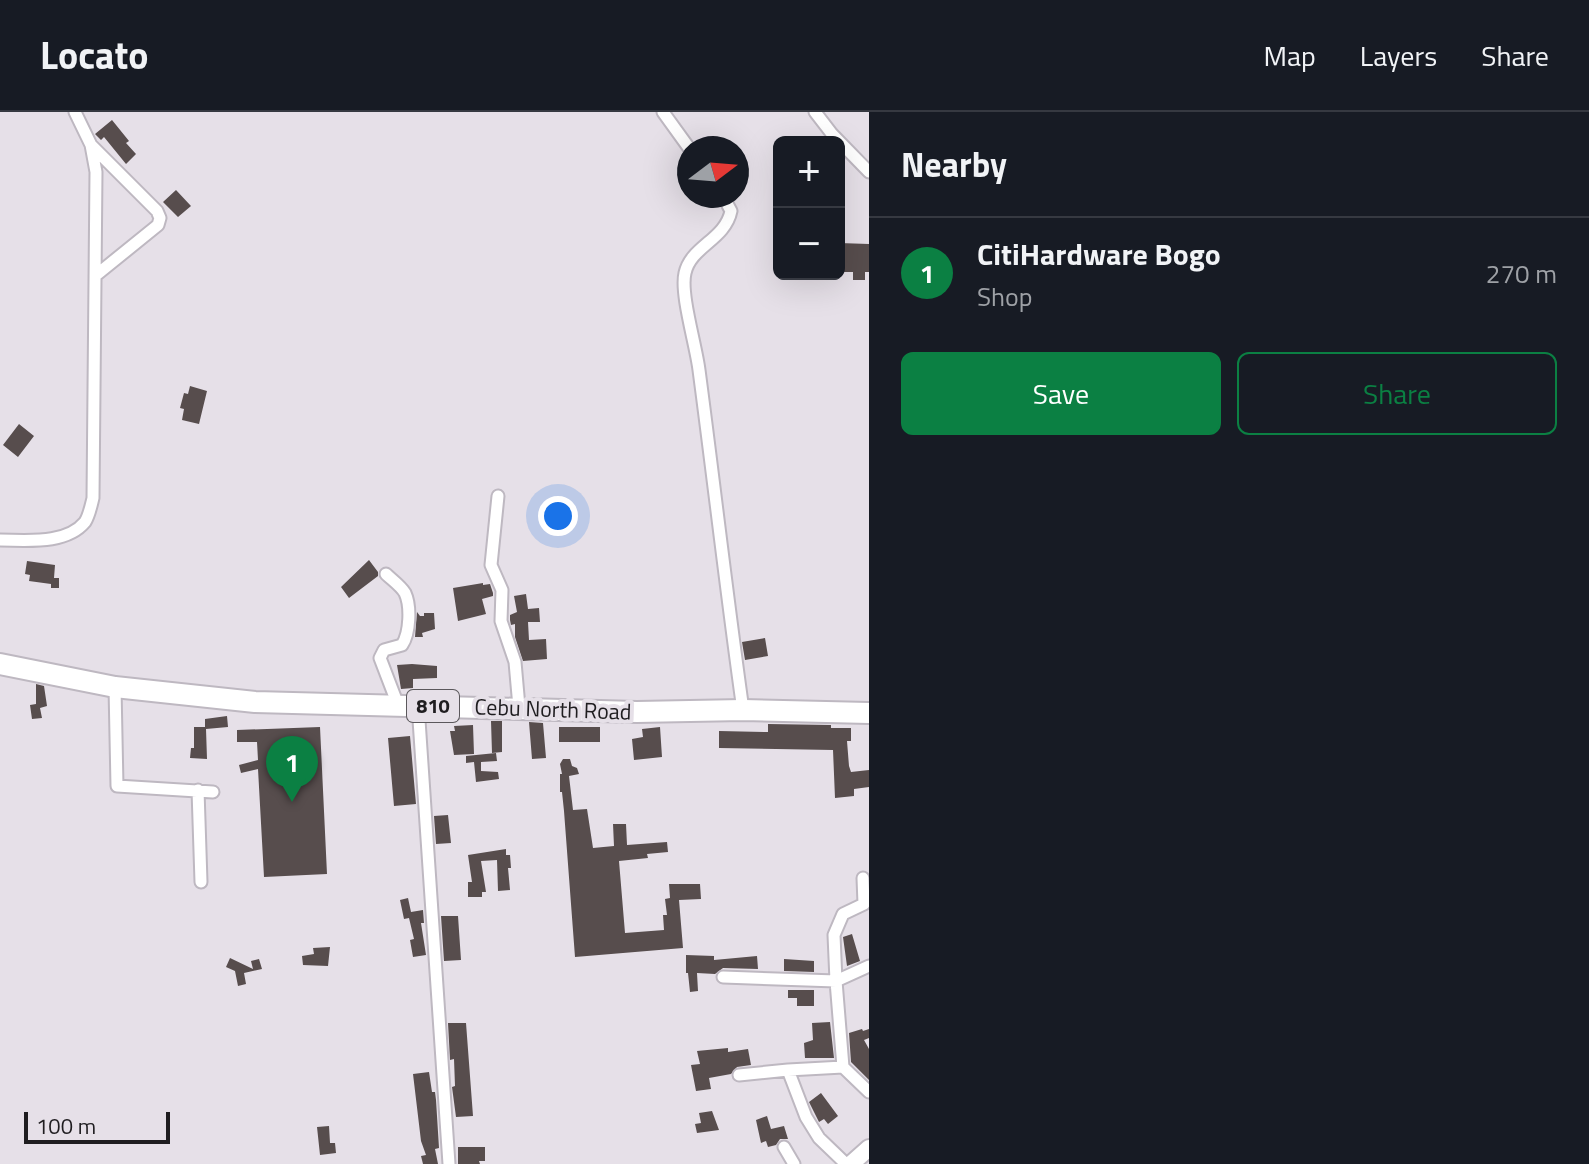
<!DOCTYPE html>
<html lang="en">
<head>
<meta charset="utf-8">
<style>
  :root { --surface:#171b24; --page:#242831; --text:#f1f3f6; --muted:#9ea1a6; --line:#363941; --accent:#0b8043 }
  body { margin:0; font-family:"Titillium Web",sans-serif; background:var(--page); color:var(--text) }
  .controls { position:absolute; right:24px; top:24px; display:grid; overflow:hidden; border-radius:12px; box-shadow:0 8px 32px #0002 }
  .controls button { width:72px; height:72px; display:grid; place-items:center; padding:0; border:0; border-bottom:2px solid var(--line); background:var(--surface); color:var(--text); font:40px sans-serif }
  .compass { position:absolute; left:677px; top:24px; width:72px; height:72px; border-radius:50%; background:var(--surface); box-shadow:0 8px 32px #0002; rotate:74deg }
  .scale { position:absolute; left:24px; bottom:20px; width:146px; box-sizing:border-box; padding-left:8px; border:4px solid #1f1d20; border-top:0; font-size:22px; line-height:28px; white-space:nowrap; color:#1f1d20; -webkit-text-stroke:6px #e6e0e8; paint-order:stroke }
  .you { position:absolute; left:558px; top:404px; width:28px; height:28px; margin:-20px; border:6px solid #fff; border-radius:50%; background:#1a73e8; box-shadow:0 0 0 12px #1a73e833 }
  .badge { display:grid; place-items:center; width:52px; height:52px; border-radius:50%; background:var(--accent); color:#fff; font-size:26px; font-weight:700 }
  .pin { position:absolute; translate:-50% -66px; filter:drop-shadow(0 2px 4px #0008) }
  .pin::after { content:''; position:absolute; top:42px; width:28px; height:24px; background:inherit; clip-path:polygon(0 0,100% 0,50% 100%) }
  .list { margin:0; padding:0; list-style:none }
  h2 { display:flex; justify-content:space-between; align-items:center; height:104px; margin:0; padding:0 32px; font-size:34px }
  h2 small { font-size:26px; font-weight:400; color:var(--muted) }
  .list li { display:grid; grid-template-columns:52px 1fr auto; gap:24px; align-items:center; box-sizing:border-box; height:112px; padding:0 32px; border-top:2px solid var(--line) }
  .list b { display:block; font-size:30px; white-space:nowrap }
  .list p { margin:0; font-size:26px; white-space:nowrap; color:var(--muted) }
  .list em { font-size:26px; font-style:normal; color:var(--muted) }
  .actions { display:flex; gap:16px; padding:24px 32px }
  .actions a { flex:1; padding:18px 0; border:2px solid var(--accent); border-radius:12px; text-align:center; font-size:28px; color:var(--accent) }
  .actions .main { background:var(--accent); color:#fff }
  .map { position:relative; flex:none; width:869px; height:1052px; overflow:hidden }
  header { display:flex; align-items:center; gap:48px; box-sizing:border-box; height:112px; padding:0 40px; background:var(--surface); border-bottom:2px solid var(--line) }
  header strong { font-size:38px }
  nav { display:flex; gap:44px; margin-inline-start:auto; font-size:28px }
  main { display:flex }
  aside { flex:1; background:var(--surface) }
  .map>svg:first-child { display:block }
  .building { fill:#574d4d }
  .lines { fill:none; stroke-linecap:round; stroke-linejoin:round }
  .street-casing { stroke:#beb8c1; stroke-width:15 }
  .secondary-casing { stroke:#beb8c1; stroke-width:20 }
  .highway-casing { stroke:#beb8c1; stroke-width:24 }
  .street { stroke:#fff; stroke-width:11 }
  .secondary { stroke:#fff; stroke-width:16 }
  .highway { stroke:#fff; stroke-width:20 }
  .labels { text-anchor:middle; stroke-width:8; stroke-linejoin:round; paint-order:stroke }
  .shield { fill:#e6e0e8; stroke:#5b585c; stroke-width:2 }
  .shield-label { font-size:20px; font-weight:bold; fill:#1f1d20 }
  .street-label { font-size:22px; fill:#1f1d20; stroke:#e6e0e8 }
</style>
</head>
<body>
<header>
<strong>Locato</strong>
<nav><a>Map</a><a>Layers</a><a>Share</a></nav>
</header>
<main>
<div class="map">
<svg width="869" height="1052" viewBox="0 0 869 1052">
  <rect width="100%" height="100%" fill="#e6e0e8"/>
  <!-- building -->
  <path class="building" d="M112 8 129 29 126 31 136 42 126 52 104 25 101 28 95 22Z
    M176 78 191 94 178 105 163 90Z
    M839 131 869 132V160H865V168H853V160H839Z
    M190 274 207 279 199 312 182 308 184 297 180 296 184 281 188 282Z
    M19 312 34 324 18 345 3 333Z
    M369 448 378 460V464L349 486 341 475Z
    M27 449 55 453 54 466H59V476H51V472L29 469 30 463 25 462Z
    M483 471V473L490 472 493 481V484L482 487 486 502 458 509 453 476Z
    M526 482 528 497 539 496 540 510H528L529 528 546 527 547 547 523 549 515 525V512L511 513 510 508V503L517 500 514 484Z
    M417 500 420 504H424V501H434L435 517 422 521 423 525H415Z
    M765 526 768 544 745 548 742 530Z
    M412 552 437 554V566L413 567V576L401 577 397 553Z
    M36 572 44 574 47 594 40 596 42 606 32 607 30 593 36 592Z
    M227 604 228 615 206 617 207 647 190 646 191 636H194V615H205V607Z
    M491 609H502V640L492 641Z
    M529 610 543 611 546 646 532 647Z
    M768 612 831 613V616H851V629H847L849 654 851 660 869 658V675L854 677V684L835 686 833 638 719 636V619L768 620Z
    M473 613 474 642 454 643 450 619H455L454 614Z
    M320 615 327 762 264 765 258 657 241 661 239 653 258 648 257 630H237V618Z
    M559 615H600V630H559Z
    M660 615 662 645 634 648 632 627 643 625 642 617Z
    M410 624 416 692 394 694 388 626Z
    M496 641 497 649 481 650V659L498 660 499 667 476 670 474 650 466 651V644Z
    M563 647H570L572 654 577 656 579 662 569 664 573 698 587 697 593 736 614 734 613 712H626L627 733 667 730 668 740 647 742 648 746 619 749 625 821 664 818 663 803H667L665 787 670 786 669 772H700L701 787 679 788 683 836 575 845 564 699 562 680H560V662H562L560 652Z
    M448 703 451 731 436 732 434 704Z
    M506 737V743H510L511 756H508L510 778 498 779 497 748 481 749 486 780H482V785H468V770H472L468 743Z
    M408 786 411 800 423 798 424 811H421L426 843 413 845 410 828 414 827 409 806 404 807 400 788Z
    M441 804H458L461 848 444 849Z
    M852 822 860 849 847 854 843 825Z
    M330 835 328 854 303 853 302 844 314 842 313 836Z
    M686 843 714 844V848L757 844 758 857 723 856 715 862 697 861 698 879 690 880 688 861H686Z
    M230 846 253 857 251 849 259 847 262 857 244 861 246 872 238 874 235 859 226 855Z
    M784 847 814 849V860L784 859Z
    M788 878H814V894H797V886H788Z
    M830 910 834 946H805L804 931 813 928 812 911Z
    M448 911H466L473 1004 456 1005 452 975 455 974 454 947 450 948Z
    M862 917 863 919 869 917V926L864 928 869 937V968L851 950 849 921Z
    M728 936V940L748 937 751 953 737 955 731 962 709 966 711 977 696 979 691 953 700 952 697 939Z
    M429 960 432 980H435L436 988 439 1036 435 1037 438 1052H423L421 1044 426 1043 421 1029 413 962Z
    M821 981 838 1004 828 1012 824 1007 819 1010 809 990Z
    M712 999 719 1018 697 1021 695 1012 701 1011 699 1001Z
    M767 1004 771 1017 784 1014 788 1027H780L776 1033 768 1035 766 1029 761 1031 756 1008Z
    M329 1014 330 1031H335L336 1041 320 1043 317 1015Z
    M458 1035H485V1049H479L480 1052H458Z"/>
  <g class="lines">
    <!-- street casing -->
    <g class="street-casing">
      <path id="street" d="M663 0 689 36
        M815 0 832 22 869 60
        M91 33 157 99 160 106 158 113 95 164
        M723 84 731 99C725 128 691 134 685 161 680 182 696 233 699 258 714 371 727 485 743 598
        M498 384 491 453 502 478 501 509 515 550 519 595
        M0 428C26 428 66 433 85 410 89 404 91 394 93 386L96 60 91 33 75 0
        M386 462C391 467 401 474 405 481 411 494 410 521 402 533L384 538 380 546 398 593
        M115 575 117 674 213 680
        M418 593 449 1052
        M198 678 201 770
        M863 766 864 792 843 802 834 823 836 869 869 854
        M723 865 836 869 843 955 869 980
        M788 958 843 955
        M739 963 788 958 806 1005 819 1026 846 1052
        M784 1035 794 1052"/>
    </g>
    <!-- secondary casing -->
    <g class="secondary-casing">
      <path id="secondary" d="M851 1052 869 1036"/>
    </g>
    <!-- highway casing -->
    <g class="highway-casing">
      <path id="highway" d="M0 552 115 575 255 590 637 600 743 598 869 601"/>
    </g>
    <!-- street -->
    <use href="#street" class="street"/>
    <!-- secondary -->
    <use href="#secondary" class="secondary"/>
    <!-- highway -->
    <use href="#highway" class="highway"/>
  </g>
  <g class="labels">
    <!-- shield labels -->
    <rect class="shield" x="407" y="578" width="52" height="32" rx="6"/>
    <g class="shield-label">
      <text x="433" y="601">810</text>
    </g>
    <!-- street labels -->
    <g class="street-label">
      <text transform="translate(553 597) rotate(2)" y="8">Cebu North Road</text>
    </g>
  </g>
</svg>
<div class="controls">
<button>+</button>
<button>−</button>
</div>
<svg class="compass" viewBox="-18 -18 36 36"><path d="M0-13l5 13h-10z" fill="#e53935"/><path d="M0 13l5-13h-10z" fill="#9ea1a6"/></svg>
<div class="scale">100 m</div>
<div class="you"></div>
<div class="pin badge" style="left:292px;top:690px">1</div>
</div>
<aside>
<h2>Nearby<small></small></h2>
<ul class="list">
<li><span class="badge">1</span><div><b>CitiHardware Bogo</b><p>Shop</p></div><em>270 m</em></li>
</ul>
<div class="actions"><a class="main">Save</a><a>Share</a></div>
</aside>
</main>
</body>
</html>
